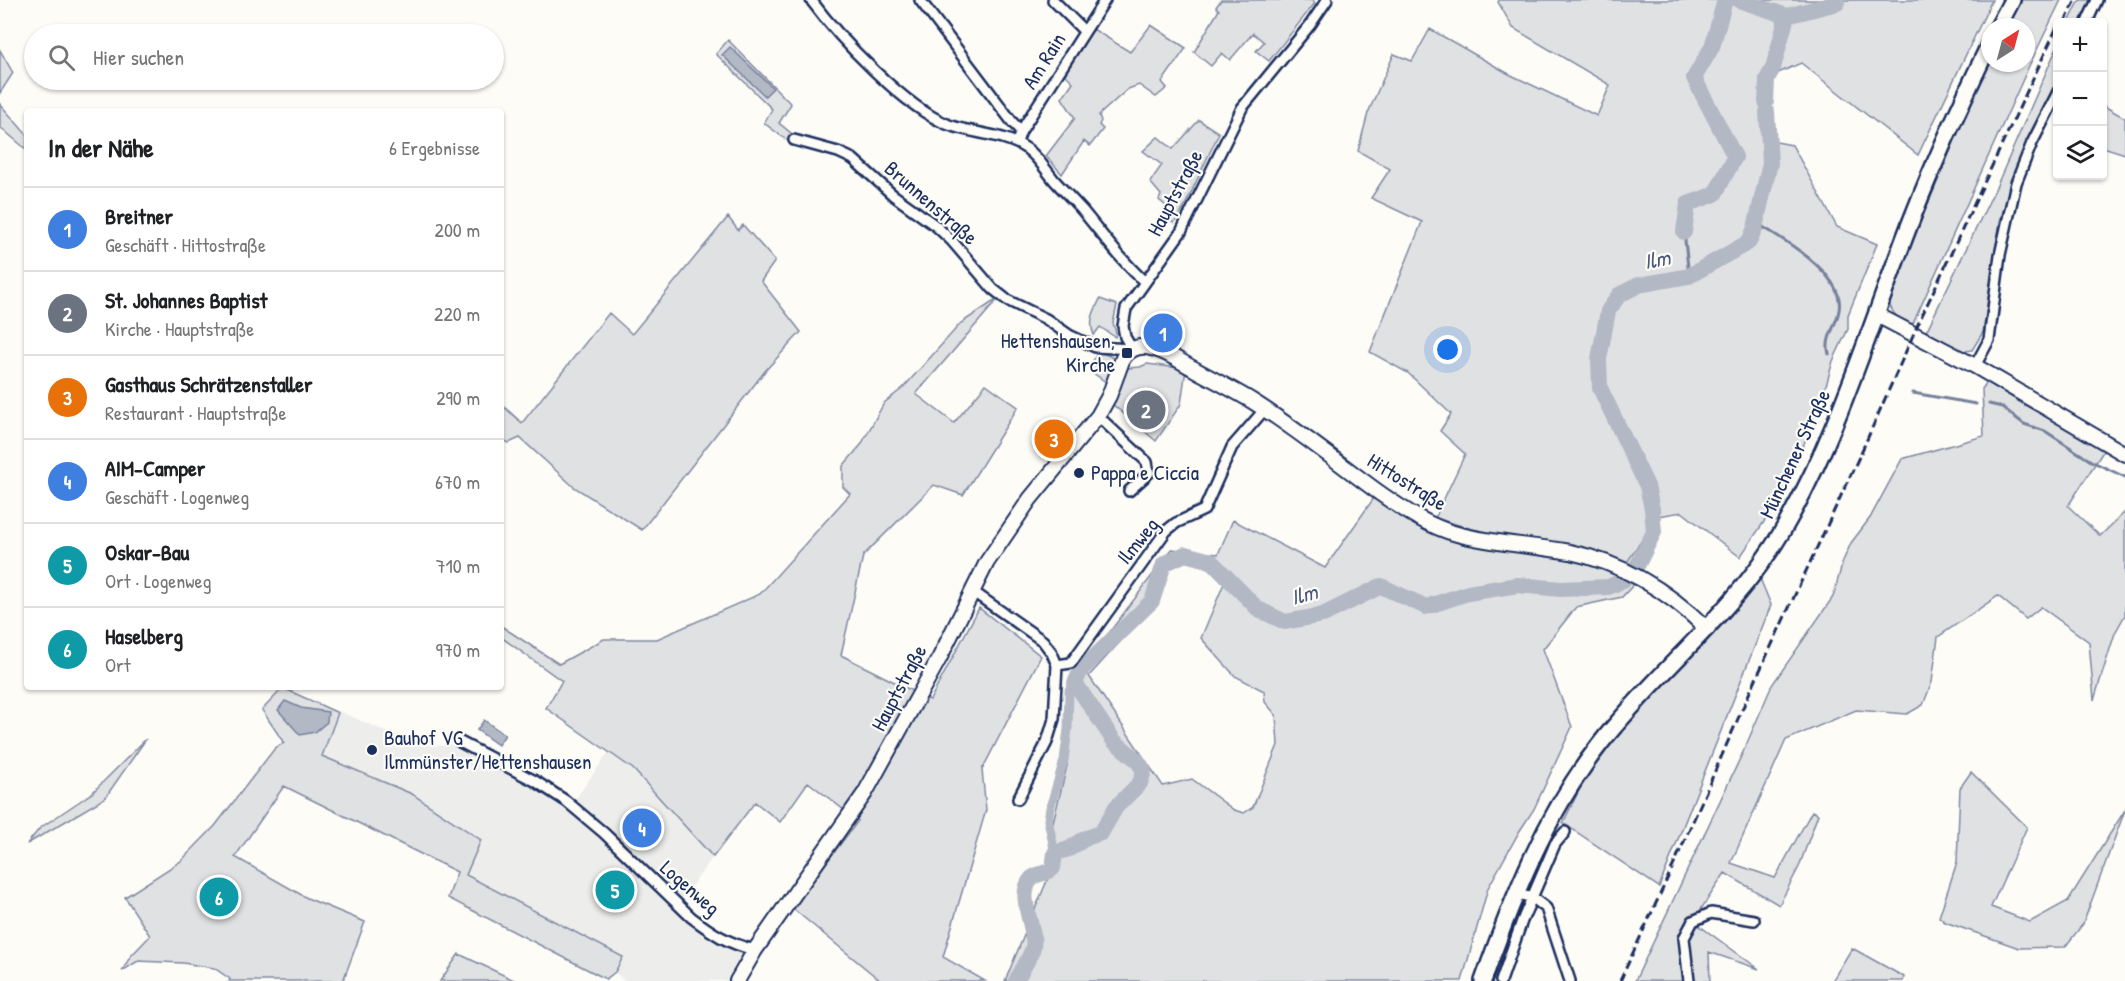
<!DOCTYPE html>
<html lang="de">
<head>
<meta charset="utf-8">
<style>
  :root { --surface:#fff; --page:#f2f2f2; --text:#202124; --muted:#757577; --line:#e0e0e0; --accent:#1b2f5e }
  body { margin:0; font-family:"Patrick Hand",sans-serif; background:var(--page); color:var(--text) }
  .controls { position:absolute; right:18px; top:18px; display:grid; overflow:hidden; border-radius:6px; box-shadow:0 2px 4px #0004 }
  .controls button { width:54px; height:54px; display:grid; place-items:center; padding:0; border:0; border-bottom:2px solid var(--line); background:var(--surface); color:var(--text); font:30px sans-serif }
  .compass { position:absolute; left:1981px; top:18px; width:54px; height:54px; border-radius:50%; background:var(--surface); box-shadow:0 2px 4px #0004; rotate:36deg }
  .you { position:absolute; left:1448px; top:350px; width:21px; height:21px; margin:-15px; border:4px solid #fff; border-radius:50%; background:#1a73e8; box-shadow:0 0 0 9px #1a73e833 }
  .badge { display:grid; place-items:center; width:39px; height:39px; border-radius:50%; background:var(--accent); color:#fff; font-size:20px; font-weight:700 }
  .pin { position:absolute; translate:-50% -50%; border:3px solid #fff; box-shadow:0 2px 6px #0006 }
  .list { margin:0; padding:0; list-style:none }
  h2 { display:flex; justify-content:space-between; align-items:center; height:78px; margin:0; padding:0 24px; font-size:26px }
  h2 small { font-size:20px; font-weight:400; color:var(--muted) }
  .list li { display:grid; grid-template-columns:39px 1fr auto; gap:18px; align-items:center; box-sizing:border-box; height:84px; padding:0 24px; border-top:2px solid var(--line) }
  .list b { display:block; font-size:22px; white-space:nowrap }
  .list p { margin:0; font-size:20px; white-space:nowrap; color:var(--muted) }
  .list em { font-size:20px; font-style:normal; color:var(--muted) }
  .icon { flex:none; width:33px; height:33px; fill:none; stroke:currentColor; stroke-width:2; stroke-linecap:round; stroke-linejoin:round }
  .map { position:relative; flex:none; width:2125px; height:981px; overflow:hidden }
  .search { position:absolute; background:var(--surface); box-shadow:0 2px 4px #0004; left:24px; top:24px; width:480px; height:66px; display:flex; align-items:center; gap:15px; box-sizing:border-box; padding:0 21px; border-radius:33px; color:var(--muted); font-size:22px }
  .panel { position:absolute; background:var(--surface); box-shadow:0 2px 4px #0004; left:24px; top:108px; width:480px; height:582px; border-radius:6px }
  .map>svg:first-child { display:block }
  .built { fill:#edeeec }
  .green { fill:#e0e1e3; stroke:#7e88a0; stroke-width:1.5; fill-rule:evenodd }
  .water { fill:#b3b8c5; stroke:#76819c; stroke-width:1.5 }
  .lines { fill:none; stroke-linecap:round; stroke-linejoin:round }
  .stream { stroke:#76819c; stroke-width:3 }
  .canal { stroke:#b3b8c5; stroke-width:9 }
  .river { stroke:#b3b8c5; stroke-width:16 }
  .street-casing { stroke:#1b2f5e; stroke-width:14 }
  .secondary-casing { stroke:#1b2f5e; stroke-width:18 }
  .primary-casing { stroke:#1b2f5e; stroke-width:20 }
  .street { stroke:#fdfcf7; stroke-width:9 }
  .secondary { stroke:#fdfcf7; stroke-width:14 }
  .primary { stroke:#fdfcf7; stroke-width:15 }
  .rail { stroke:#1b2f5e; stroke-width:3; stroke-dasharray:9 4.5; stroke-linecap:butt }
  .poi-dot { fill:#1b2f5e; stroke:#fdfcf7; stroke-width:2 }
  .labels { text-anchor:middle; stroke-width:4.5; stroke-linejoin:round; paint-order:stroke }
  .street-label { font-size:21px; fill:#1b2f5e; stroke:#fdfcf7 }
  .poi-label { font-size:21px; fill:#1b2f5e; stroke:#fdfcf7; text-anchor:start }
  .water-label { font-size:22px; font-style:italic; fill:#49587d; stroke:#fdfcf7 }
</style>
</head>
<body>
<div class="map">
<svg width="2125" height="981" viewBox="0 0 2125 981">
  <rect width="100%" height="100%" fill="#fdfcf7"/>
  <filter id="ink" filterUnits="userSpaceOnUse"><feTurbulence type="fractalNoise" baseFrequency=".0167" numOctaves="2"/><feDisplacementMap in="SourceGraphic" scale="12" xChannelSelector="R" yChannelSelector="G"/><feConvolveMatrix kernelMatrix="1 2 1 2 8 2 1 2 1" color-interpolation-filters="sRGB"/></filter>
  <g filter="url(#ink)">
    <!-- built -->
    <path class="built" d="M339 711 398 737 428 745 444 746 460 742 571 805 609 752 633 769 713 857 678 904 691 917 755 950 737 981H624L615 972 622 957 466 875 481 840 321 756Z"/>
    <!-- green -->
    <path class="green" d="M1221 0H1311L1315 3 1269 61 1256 51 1264 42 1253 33 1230 60 1222 53 1211 66 1194 52 1219 10 1216 7Z
      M1499 0H1992L1918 155 1801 63 1769 77 1771 141 1792 145 1837 227 1877 244 1848 315V329L1833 361 1827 382 1788 487 1740 557 1682 512 1658 516 1626 564 1599 555 1550 541 1486 533 1435 518 1465 454 1440 431 1451 414 1408 373 1370 352 1422 222 1371 198 1390 169 1358 151 1368 113 1394 54 1412 61 1430 29 1509 74 1597 116 1610 85 1513 28 1498 2Z
      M2018 0H2061L2029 66 1911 328C1901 320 1890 314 1889 300 1905 256 1924 214 1942 171 1958 133 1972 94 1990 56V63H2026V27H2004Z
      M2080 0H2092L2082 22H2069Z
      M1151 25 1186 48 1162 82 1167 88 1156 97 1139 85 1128 89 1099 115 1101 121 1099 125 1103 129 1090 146 1084 141 1062 174 1046 156 1075 118 1062 98 1073 82 1065 74 1093 29 1130 52Z
      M728 40 791 104 779 123 792 134 788 141 764 123 772 109 716 54Z
      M2057 47V80L2021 156 2010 188 2000 221 1983 332 1972 350C1956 354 1940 341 1925 334L1997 185Z
      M0 50 13 73 0 93Z
      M0 104 27 135V150L0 127Z
      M2102 105 2125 118V154L2103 147Z
      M1199 120 1219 133 1183 210 1174 223 1169 220 1173 212 1159 200 1161 195 1150 182 1162 165 1143 151 1158 137 1173 149Z
      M728 217 738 230 743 225 775 261 761 281 801 332 765 371 642 530 574 487 520 438 509 443 501 439V404L522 423 609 313 632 334Z
      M999 298 916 394 954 423 986 384 1018 407 963 495 934 485 863 556 841 655 930 700 979 608 1041 656 982 770 986 810 943 957 985 981H881L792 908 858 821 808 782 780 822 755 802 713 857 633 769 546 708 562 681 501 637V626L559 664 604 639H657L760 594 850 494 843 487V466L861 445 884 403 903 388 961 323Z
      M1100 299 1117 305 1113 323 1116 333 1115 337 1100 327 1094 335C1088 321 1094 312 1100 299Z
      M1098 351 1114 358 1106 382 1093 373 1097 364 1093 361Z
      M1147 364 1186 369 1181 404 1156 441 1112 404 1128 368 1140 367Z
      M1988 380 2104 450 2068 506 2100 536 2125 512V615L2115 633 2094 700 2089 642 2041 607 2026 619 1998 596 1938 637 1932 682 1923 705 1907 714 1856 710 1786 740 1731 863 1775 878 1812 811 1818 814 1799 867 1779 905 1725 873 1693 921 1759 969 1709 952 1710 981H1635L1744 750 1772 685 1833 597 1843 561 1851 543 1870 518 1902 459 1984 436 1982 389Z
      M1376 495 1427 529 1578 562 1604 569 1635 583 1622 597 1576 607 1543 649 1572 727 1534 809 1519 832 1488 888 1462 981H1005L1056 859 1051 830 1067 766 1072 682 1172 549 1218 554 1233 520 1325 568ZM1182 560 1213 567 1225 581 1201 638 1235 676 1264 691 1265 702 1276 715 1278 745 1253 807 1244 813 1234 810 1192 779 1163 786 1089 676 1158 600 1168 567Z
      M1759 576 1771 605 1659 887 1563 823 1589 770 1633 715Z
      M283 688 338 713 322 756 412 794 481 840 466 875 623 957 615 972 606 979 448 898 457 872 284 786 235 857 307 898 365 922 343 981H229L230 979 214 968 183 963 138 961 122 971 130 957 150 936 125 897 181 861 215 826 275 748 284 743 262 710Z
      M146 739 105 798 27 844 40 828 92 793Z
      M1971 772 2027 827 1991 907 2030 922 2068 901 2125 810 2083 924 2065 947 2019 948 1945 922 1939 917 1957 862 1960 788Z
      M1852 948 1904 977 1903 981H1832Z
      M459 954 516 981H440Z"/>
    <!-- water -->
    <path class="water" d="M730 47 773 88 765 96 722 55Z
      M285 701 301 708 328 712 327 722 315 732 300 735 278 710Z
      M484 720 505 735 498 745 477 730Z"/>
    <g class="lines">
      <!-- stream -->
      <path class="stream" d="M1756 223C1782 238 1846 275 1839 310 1837 325 1824 338 1829 354
        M1684 232 1689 276
        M1913 393 1976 404
        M1989 404 2002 407 2024 424 2045 431 2091 461 2125 477"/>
      <!-- canal -->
      <path class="canal" d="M1055 853 1048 820 1050 808 1064 760 1068 729 1069 690 1075 683"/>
      <!-- river -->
      <path class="river" d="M1738 0 1787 16 1837 3V0
        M1766 102 1767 79 1773 68 1787 16
        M1684 232 1688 204 1715 194 1735 157 1694 78 1712 47 1725 0
        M1016 981C1021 970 1030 959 1033 947 1037 929 1015 895 1032 878 1038 873 1047 874 1053 868L1055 853 1069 849 1086 838 1101 833 1116 807 1140 783 1144 771 1137 760 1114 741 1075 683 1081 670 1152 601 1164 564 1185 554 1211 561 1258 609 1285 622 1323 615 1381 586 1426 607 1468 593 1518 585 1561 589 1608 587 1623 581 1638 564 1654 532 1652 509 1647 486 1600 388 1599 359 1608 311 1619 295 1639 285 1689 276 1749 242 1755 228 1770 163 1767 112"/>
      <!-- street casing -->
      <g class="street-casing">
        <path id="street" d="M811 0C839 38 905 108 949 125 974 134 1006 134 1027 149 1038 157 1045 169 1054 180 1063 190 1073 200 1082 210 1103 235 1121 261 1145 282
          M920 0 1013 123 1021 131
          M1053 0 1084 31
          M2087 22 2097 0
          M794 140 838 152 853 159 893 195 936 226 952 241 993 289 1007 300 1046 319 1069 335 1095 347 1132 349
          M1017 142 1021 131 1105 0
          M1132 349 1125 337 1123 326 1126 309 1181 232 1242 108 1310 25 1327 0
          M1975 366 1989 340 2000 255 2016 183 2032 143 2058 92
          M1098 416 1147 462 1149 473 1129 491
          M972 591 1043 641 1052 653 1057 665 1054 719 1047 742 1018 799
          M1057 665 1071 663 1166 531 1176 523 1204 510 1232 447 1265 409
          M460 742 535 781 566 801 604 833 691 917C712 933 729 944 755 950
          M1518 894 1533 898 1546 908 1570 981
          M1501 981 1522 921 1555 844 1565 832
          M1689 981 1684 938 1693 921 1711 913 1754 920"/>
      </g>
      <!-- secondary casing -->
      <g class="secondary-casing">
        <path id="secondary" d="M1877 315 1975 366 2125 454
          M737 981 755 950 865 793 940 657 987 562 1030 499 1098 416 1109 396 1123 358C1129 350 1136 346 1146 347 1163 349 1181 362 1196 370 1214 380 1234 390 1252 401 1297 429 1338 463 1381 494 1404 510 1430 527 1457 534 1494 544 1532 545 1570 552 1623 563 1669 592 1707 629"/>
      </g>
      <!-- primary casing -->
      <g class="primary-casing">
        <path id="primary" d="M1998 27 2012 0
          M1483 981C1512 899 1546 813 1600 744 1658 670 1735 612 1783 530 1840 431 1871 322 1913 216 1936 157 1963 99 1990 43"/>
      </g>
      <!-- street -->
      <use href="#street" class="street"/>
      <!-- secondary -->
      <use href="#secondary" class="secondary"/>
      <!-- primary -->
      <use href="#primary" class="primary"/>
      <!-- rail -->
      <path class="rail" d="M2065 22 2076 0
        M1620 981 1675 862 1748 696 1865 444 1918 324 2058 25"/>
    </g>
  </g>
  <!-- markers -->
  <g class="poi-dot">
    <rect x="1121" y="347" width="12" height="12" rx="3"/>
    <circle cx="1079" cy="473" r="6"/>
    <circle cx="372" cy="750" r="6"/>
  </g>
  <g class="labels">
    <!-- street labels -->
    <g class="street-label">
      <text transform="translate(1044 61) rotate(-58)" y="7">Am Rain</text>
      <text transform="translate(1175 193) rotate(-62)" y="7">Hauptstraße</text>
      <text transform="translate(931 203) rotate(41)" y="7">Brunnenstraße</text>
      <text transform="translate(1795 454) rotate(-65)" y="7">Münchener Straße</text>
      <text transform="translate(1407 482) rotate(32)" y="7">Hittostraße</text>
      <text transform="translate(1138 541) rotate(-51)" y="7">Ilmweg</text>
      <text transform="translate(899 688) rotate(-62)" y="7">Hauptstraße</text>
      <text transform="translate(690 888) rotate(41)" y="7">Logenweg</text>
    </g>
    <!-- poi labels -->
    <g class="poi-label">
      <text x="1115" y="348" text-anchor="end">Hettenshausen,<tspan x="1115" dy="24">Kirche</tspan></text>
      <text x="1091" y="480">Pappa e Ciccia</text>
      <text x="384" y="745">Bauhof VG<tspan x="384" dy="24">Ilmmünster/Hettenshausen</tspan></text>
    </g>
    <!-- water labels -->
    <g class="water-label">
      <text transform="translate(1657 259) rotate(-11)" y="8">Ilm</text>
      <text transform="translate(1304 594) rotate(-15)" y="8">Ilm</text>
    </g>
  </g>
</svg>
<div class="controls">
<button>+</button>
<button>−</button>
<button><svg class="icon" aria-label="layers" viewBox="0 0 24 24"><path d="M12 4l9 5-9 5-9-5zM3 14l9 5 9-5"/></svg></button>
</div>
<svg class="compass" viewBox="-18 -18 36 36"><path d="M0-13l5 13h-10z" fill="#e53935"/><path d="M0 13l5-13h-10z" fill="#757577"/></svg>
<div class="you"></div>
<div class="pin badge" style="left:1163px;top:333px;background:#3f7fe0">1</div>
<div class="pin badge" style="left:1146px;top:410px;background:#6b7280">2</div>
<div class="pin badge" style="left:1054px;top:439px;background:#e8710a">3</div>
<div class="pin badge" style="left:642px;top:828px;background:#3f7fe0">4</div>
<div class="pin badge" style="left:615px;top:890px;background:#0f9aa8">5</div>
<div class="pin badge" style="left:219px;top:897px;background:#0f9aa8">6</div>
<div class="search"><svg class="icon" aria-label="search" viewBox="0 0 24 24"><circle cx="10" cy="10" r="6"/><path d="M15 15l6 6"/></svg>Hier suchen</div>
<section class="panel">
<h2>In der Nähe<small>6 Ergebnisse</small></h2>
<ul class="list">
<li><span class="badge" style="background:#3f7fe0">1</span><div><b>Breitner</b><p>Geschäft · Hittostraße</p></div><em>200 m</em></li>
<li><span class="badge" style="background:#6b7280">2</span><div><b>St. Johannes Baptist</b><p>Kirche · Hauptstraße</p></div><em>220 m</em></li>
<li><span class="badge" style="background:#e8710a">3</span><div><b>Gasthaus Schrätzenstaller</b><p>Restaurant · Hauptstraße</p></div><em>290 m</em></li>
<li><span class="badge" style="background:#3f7fe0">4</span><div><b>AIM-Camper</b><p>Geschäft · Logenweg</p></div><em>670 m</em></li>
<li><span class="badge" style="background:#0f9aa8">5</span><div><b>Oskar-Bau</b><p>Ort · Logenweg</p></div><em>710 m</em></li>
<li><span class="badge" style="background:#0f9aa8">6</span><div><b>Haselberg</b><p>Ort</p></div><em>970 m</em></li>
</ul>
</section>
</div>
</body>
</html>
